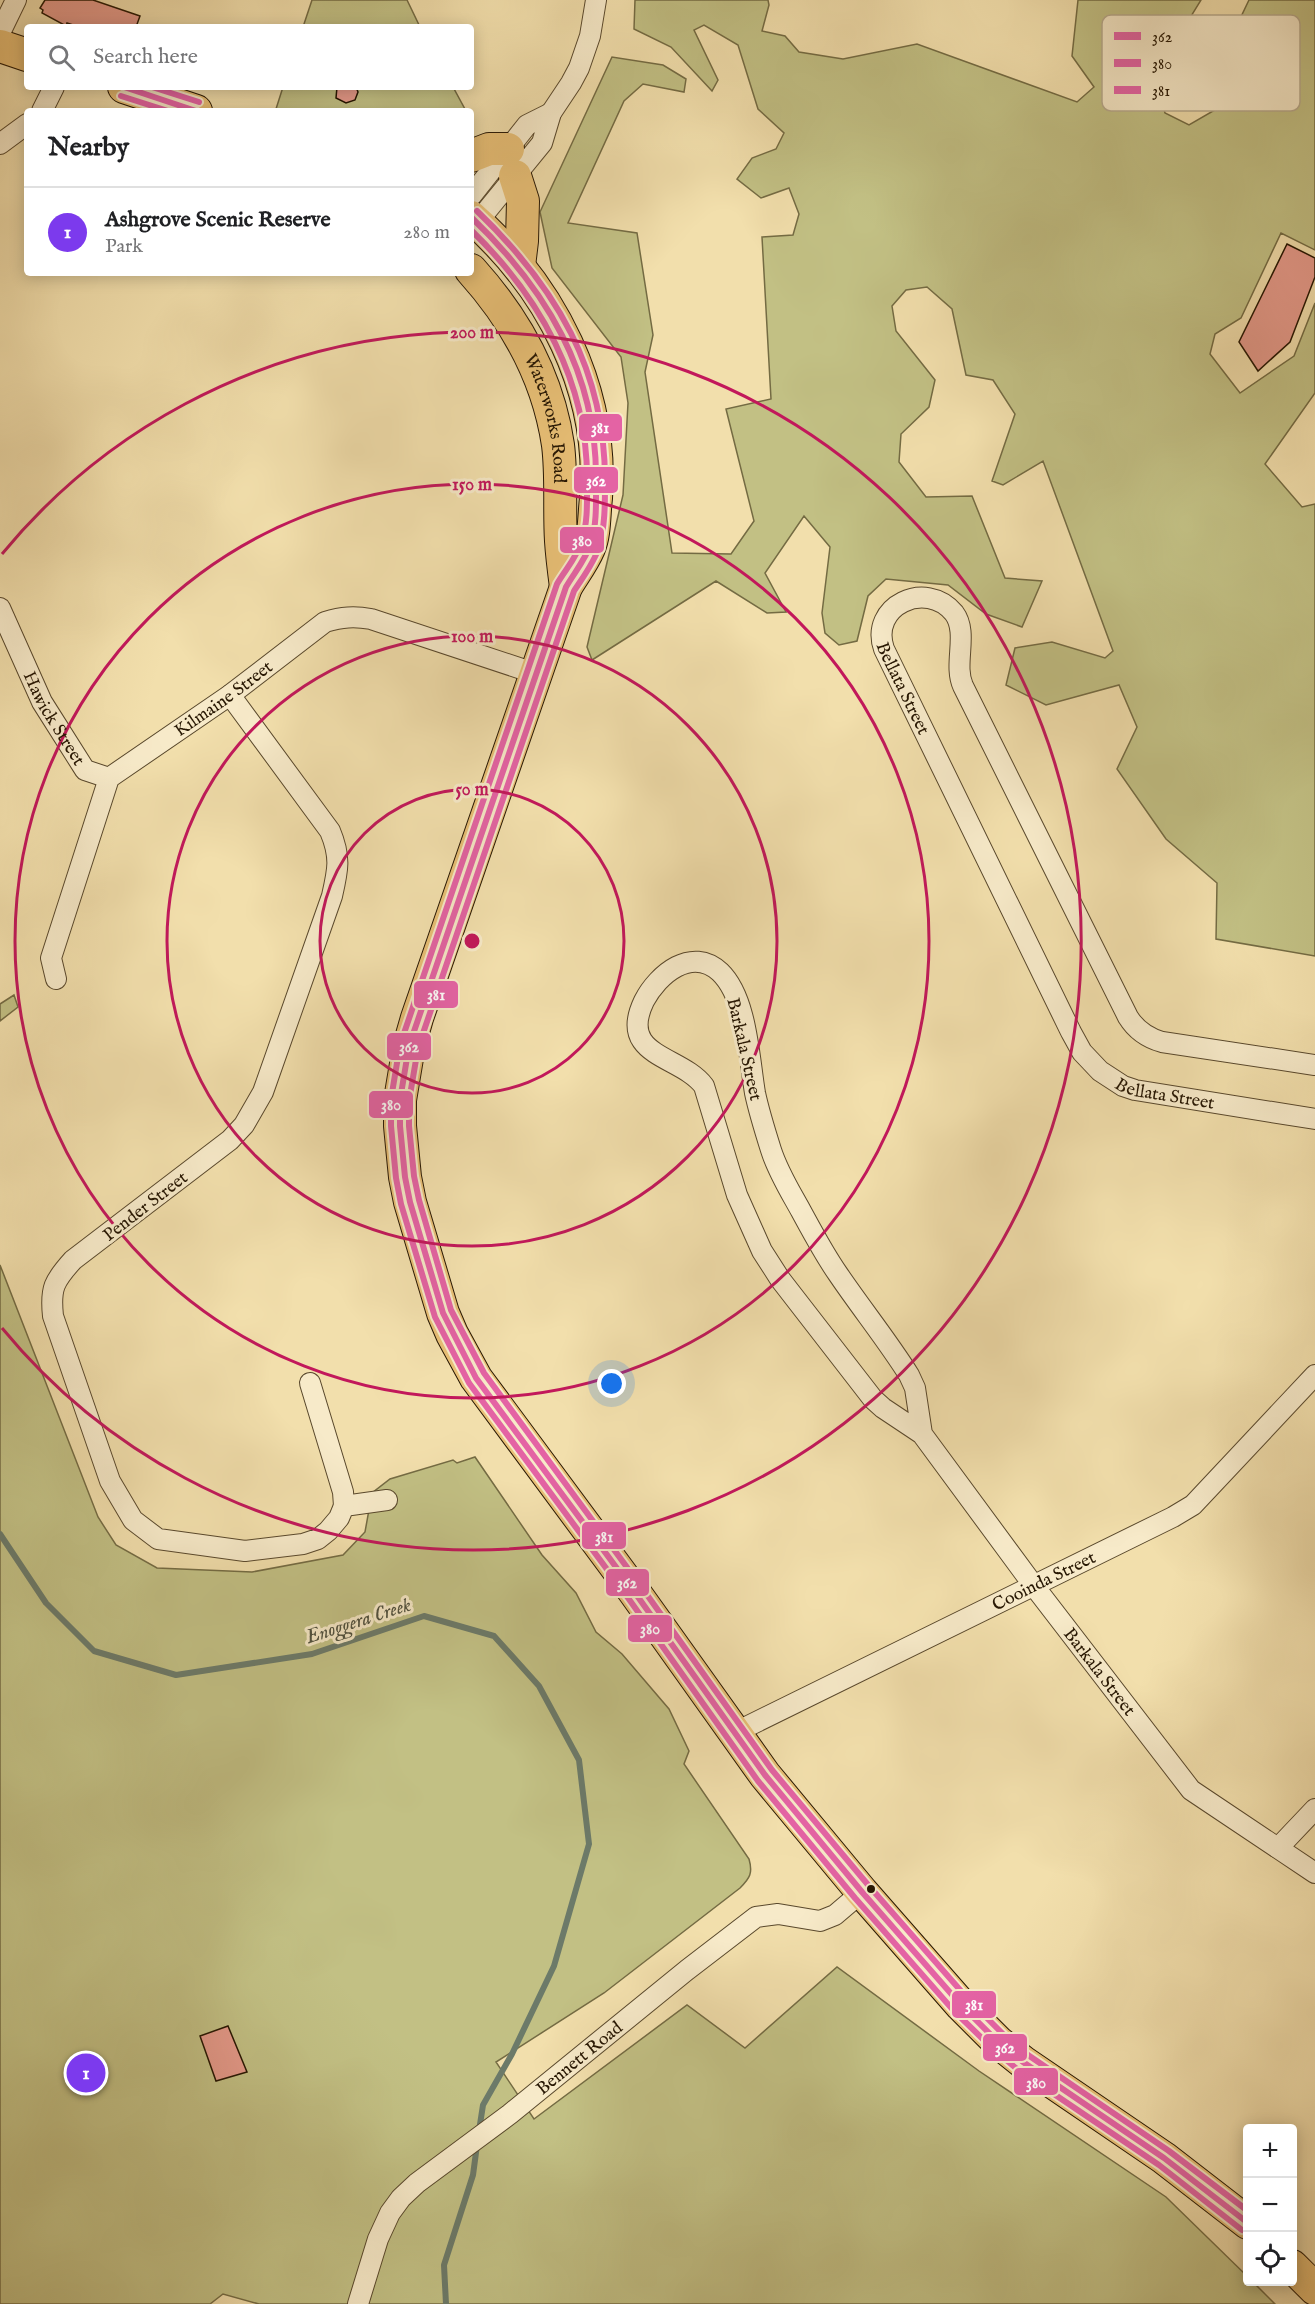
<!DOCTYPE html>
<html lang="en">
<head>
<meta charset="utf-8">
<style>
  :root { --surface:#fff; --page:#f6f6f6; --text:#202124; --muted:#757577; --line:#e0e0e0; --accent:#7c3aed }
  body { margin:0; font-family:"IM FELL English",serif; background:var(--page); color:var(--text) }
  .controls { position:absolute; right:18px; bottom:18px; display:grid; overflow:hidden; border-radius:6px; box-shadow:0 3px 15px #0003 }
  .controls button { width:54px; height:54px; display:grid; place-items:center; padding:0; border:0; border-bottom:2px solid var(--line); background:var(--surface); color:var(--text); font:30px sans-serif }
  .you { position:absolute; left:612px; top:1384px; width:21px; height:21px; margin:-15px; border:4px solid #fff; border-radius:50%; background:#1a73e8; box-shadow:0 0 0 9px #1a73e833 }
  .badge { display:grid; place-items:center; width:39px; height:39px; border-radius:50%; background:var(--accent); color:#fff; font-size:20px; font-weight:700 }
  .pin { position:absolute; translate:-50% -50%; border:3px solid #fff; box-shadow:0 2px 6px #0006 }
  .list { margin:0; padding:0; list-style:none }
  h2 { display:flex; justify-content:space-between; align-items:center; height:78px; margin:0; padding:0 24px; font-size:26px }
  h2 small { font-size:20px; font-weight:400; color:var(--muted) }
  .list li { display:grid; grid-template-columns:39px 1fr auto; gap:18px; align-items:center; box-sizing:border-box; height:90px; padding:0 24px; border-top:2px solid var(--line) }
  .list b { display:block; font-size:22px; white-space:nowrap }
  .list p { margin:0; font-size:20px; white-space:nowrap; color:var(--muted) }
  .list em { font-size:20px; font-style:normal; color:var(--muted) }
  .icon { flex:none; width:33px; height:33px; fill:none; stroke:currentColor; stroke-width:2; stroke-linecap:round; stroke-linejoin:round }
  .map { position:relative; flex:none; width:1315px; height:2304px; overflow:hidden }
  .search { position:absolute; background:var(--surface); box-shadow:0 3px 15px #0003; left:24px; top:24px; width:450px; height:66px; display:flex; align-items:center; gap:15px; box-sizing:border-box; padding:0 21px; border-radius:6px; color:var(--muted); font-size:22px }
  .panel { position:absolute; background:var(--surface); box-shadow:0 3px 15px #0003; left:24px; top:108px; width:450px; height:168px; border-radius:6px }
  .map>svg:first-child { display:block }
  .green { fill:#c2c084; stroke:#746b43; stroke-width:1.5 }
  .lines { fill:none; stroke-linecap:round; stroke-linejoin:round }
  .stream { stroke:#6c7a69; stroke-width:6 }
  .building { fill:#e59a8b; stroke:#261602; stroke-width:1.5 }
  .minor-casing { stroke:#59482c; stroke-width:22 }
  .primary-casing { stroke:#261602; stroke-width:34 }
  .minor { stroke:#f7eac9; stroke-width:20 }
  .primary { stroke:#e9c076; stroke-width:32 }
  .bus-1-casing { stroke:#f7eac9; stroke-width:10 }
  .bus-2-casing { stroke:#f7eac9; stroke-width:10 }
  .bus-3-casing { stroke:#f7eac9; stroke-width:10 }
  .bus-1 { stroke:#e463a4; stroke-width:6 }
  .bus-2 { stroke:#e463a4; stroke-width:6 }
  .bus-3 { stroke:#e463a4; stroke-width:6 }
  .ring { fill:none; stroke:#c2185b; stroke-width:3 }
  .bus-dot { fill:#261602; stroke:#f7eac9; stroke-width:2 }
  .labels { text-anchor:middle; stroke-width:6; stroke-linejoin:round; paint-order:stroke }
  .street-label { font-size:18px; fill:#261602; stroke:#f7eac9 }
  .water-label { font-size:20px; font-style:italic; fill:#4f503e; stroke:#f7eac9 }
  .key { fill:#f7eac9; stroke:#b8aa8d; stroke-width:1.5 }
  .key-label { font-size:16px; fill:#261602 }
  .centre { fill:#c2185b; stroke:#f7eac9; stroke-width:3 }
  .ring-label { font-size:18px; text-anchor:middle; font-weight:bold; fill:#c2185b; stroke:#f7eac9; stroke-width:6; stroke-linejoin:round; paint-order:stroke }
  .line-badge { stroke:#f7eac9; stroke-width:2 }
  .badge-label { font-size:16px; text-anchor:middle; font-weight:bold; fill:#fff }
</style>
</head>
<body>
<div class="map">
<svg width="1315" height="2304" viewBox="0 0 1315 2304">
  <rect width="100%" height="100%" fill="#f2dfac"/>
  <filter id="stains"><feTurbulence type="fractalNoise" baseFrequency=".00333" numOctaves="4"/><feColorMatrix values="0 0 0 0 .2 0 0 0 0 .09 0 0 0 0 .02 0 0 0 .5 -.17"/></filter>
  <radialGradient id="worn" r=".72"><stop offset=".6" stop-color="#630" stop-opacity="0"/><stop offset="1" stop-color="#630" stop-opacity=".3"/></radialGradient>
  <!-- green -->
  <path class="green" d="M312 0H407L420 27H303Z
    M635 0H768L769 5 762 31 785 36 799 52 843 59 917 44 1077 102 1094 87 1072 56 1078 0H1201L1172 47 1159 93 1165 113 1189 125 1220 107 1227 46 1249 0H1315V250L1281 233 1241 318 1215 334 1210 354 1240 393 1294 356 1315 303V393L1265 464 1302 507 1315 504V956L1216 939 1217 883 1166 839 1117 769 1137 727 1119 685 1046 705 1006 685 1015 648 1052 642 1105 658 1113 651 1043 461 1003 485 992 481 1015 414 993 380 966 375 952 309 927 287 906 290 892 306 896 331 935 380 929 407 901 434 899 462 926 497 972 496 1005 578 1042 581 1022 627 986 614 948 585 886 579 868 596 857 641 839 645 825 633 822 613 830 547 804 516 765 573 786 612 767 613 716 581 592 660 587 647 623 495 628 403 621 357 552 268 540 212 612 57 663 65 686 79 684 92 643 84 624 101 568 223 637 233 653 335 645 372 672 553 731 554 754 521 726 409 771 399 762 237 793 235 799 214 789 188 761 198 737 179 752 158 776 149 784 133 758 109 738 45 704 25 694 30 718 80 712 91 671 47 634 29Z
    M283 87H453L466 111H285L276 109Z
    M14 995 18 1007 0 1021V1004Z
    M0 1265 98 1517 116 1545 157 1568 252 1572 343 1555 365 1532 372 1493 390 1479 453 1460 457 1463 475 1457 542 1555 576 1593 596 1632 622 1654 669 1709 689 1751 684 1764 749 1859C753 1873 750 1878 740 1888L604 1993 496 2062 534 2119 687 2005 745 2048 837 1967 979 2071 1166 2197 1247 2276 1248 2282H1253L1275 2304H259L223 2294 210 2304H0Z"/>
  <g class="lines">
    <!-- stream -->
    <path class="stream" d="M0 1534 46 1603 94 1651 176 1675 312 1654 424 1616 494 1636 539 1686 579 1760 589 1844 554 1966 512 2054 483 2105 479 2131
      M446 2304 444 2265 473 2175 477 2145"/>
  </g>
  <!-- building -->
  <path class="building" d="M45 0H93L140 16 136 27H79L67 23 66 26 42 13 43 10 40 8Z
    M337 87H356L358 92 355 100 346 103 336 98Z
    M1287 244 1315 258V277L1290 342 1258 371 1239 342Z
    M228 2026 247 2072 216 2081 200 2036Z"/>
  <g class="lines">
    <!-- minor casing -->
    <g class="minor-casing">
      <g id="minor">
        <path d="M0 33 16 0"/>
        <path d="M42 111 54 87"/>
        <path d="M0 144 27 124"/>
        <path d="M471 196 527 125 551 113"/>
        <path d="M471 230 542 143 551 113 571 83 579 68 590 36 596 0"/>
        <path id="s1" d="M0 608 42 702 85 770 109 778"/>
        <path d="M230 695 330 831C341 857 338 870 332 896L263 1092 244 1125 230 1140 73 1260C54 1281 50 1288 53 1316L110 1481 133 1520 158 1539 245 1551 303 1544 318 1539 328 1531 339 1518 344 1506 387 1500"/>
        <path id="s2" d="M56 979 51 958 109 778 230 695 325 622C342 617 354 616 371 619L537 674"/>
        <path id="s3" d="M1315 1065 1162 1042C1148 1038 1136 1030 1128 1017L963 686C953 664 969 633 954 613 926 579 869 606 884 649L1071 1032 1082 1052 1100 1071 1123 1086 1135 1090 1315 1119"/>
        <path d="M310 1383 343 1492 344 1506"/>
        <path id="s4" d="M922 1434 915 1388 909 1375C887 1340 861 1308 838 1274 824 1254 813 1233 801 1211 790 1191 778 1172 771 1150 765 1131 759 1112 755 1093 749 1057 747 998 720 972 692 946 658 974 644 1001 617 1057 681 1055 704 1086L737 1195 762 1251 780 1279 873 1399 883 1408 922 1434 1034 1586 1191 1790 1315 1873"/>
        <path id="s5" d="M734 1733 1173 1517 1193 1505 1315 1375"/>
        <path d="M1278 1848 1315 1809"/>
        <path id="s6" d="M358 2304 378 2239 390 2213 401 2198 417 2183 510 2114 687 1970 756 1917 778 1914 820 1921 835 1915 862 1892"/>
      </g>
    </g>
    <!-- primary casing -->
    <g class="primary-casing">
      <g id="primary">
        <path d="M0 46 27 55"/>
        <path d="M124 87 196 111"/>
        <path d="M471 156 489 149H508"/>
        <path d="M515 176 523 201 522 241 519 266"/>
        <path d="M471 217C551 287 604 390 596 498 594 514 595 534 589 548 583 562 573 575 566 587L417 1018 409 1046 400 1100V1126L405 1177 410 1202 443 1313 452 1334 476 1378 633 1590 765 1775 862 1892 961 2005 998 2042 1023 2062 1164 2158 1248 2223"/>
        <path id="s7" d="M471 270C516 320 548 377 558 445 562 477 559 509 561 541 562 557 564 572 566 587"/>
        <path d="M1292 2266 1315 2289"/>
      </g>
    </g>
    <!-- minor -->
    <use href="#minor" class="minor"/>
    <!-- primary -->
    <use href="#primary" class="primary"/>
    <!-- bus-1 casing -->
    <g class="bus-1-casing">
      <path id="bus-1" d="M124 87 196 111
        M471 217C546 289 597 373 596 480 596 501 597 524 591 543 586 559 574 573 566 587L409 1046 400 1100V1126L405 1177 410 1202 443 1313 476 1378 633 1590 765 1775 862 1892 961 2005 998 2042 1023 2062 1164 2158 1248 2223"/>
    </g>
    <!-- bus-2 casing -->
    <g class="bus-2-casing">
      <path id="bus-2" d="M121 96 168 111
        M471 230C540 297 588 382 587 481 587 500 588 522 582 540 578 556 565 570 557 584L400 1045 391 1099V1126L396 1178 401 1204 435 1317 469 1383 626 1595 758 1781 855 1898 954 2011 992 2048 1017 2069 1159 2165 1242 2230"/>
    </g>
    <!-- bus-3 casing -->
    <g class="bus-3-casing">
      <path id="bus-3" d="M152 87 199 102
        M477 211C556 287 606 370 605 484 605 504 605 527 599 547 594 563 583 577 574 591L418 1048 409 1101V1126L414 1176 419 1200 451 1310 484 1373 640 1585 772 1770 869 1886 968 1999 1004 2035 1028 2055 1169 2151 1248 2211"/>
    </g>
    <!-- bus-1 -->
    <use href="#bus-1" class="bus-1"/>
    <!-- bus-2 -->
    <use href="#bus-2" class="bus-2"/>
    <!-- bus-3 -->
    <use href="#bus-3" class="bus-3"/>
  </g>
  <!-- distance rings -->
  <g class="ring">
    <circle cx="472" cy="941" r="152"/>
    <circle cx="472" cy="941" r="305"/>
    <circle cx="472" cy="941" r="457"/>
    <path d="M2 554A609 609 0 1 1 2 1328"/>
  </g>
  <!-- markers -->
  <circle class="bus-dot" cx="871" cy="1889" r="5"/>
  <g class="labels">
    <!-- street labels -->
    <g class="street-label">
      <text dy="6" stroke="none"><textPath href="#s7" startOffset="170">Waterworks Road</textPath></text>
      <text dy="6" stroke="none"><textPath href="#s3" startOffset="798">Bellata Street</textPath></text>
      <text dy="6" stroke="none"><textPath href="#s2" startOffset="350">Kilmaine Street</textPath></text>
      <text dy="6" stroke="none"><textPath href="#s1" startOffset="123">Hawick Street</textPath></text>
      <text transform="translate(745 1049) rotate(77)" y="6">Barkala Street</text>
      <text dy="6" stroke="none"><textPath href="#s3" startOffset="1300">Bellata Street</textPath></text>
      <text transform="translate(145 1206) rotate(-38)" y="6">Pender Street</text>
      <text dy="6" stroke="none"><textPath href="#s5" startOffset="345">Cooinda Street</textPath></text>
      <text dy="6" stroke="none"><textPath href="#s4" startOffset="1444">Barkala Street</textPath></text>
      <text dy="6" stroke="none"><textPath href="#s6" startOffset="342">Bennett Road</textPath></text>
    </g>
    <!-- water labels -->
    <g class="water-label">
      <text transform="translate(358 1620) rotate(-18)" y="7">Enoggera Creek</text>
    </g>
  </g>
  <!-- legend -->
  <rect x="1102" y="15" width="198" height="96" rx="9" class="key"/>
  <rect x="1114" y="32" width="27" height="8" fill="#e463a4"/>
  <rect x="1114" y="59" width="27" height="8" fill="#e463a4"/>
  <rect x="1114" y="86" width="27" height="8" fill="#e463a4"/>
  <g class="key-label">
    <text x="1152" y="42">362</text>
    <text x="1152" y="69">380</text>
    <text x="1152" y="96">381</text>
  </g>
  <circle cx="472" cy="941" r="9" class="centre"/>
  <g class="ring-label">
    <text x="472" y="338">200 m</text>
    <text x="472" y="490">150 m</text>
    <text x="472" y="642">100 m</text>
    <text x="472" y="795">50 m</text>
  </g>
  <g class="line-badge">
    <rect x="578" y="413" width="45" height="29" rx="6" fill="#e463a4"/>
    <rect x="573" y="466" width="46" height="28" rx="6" fill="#e463a4"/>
    <rect x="559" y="526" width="46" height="28" rx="6" fill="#e463a4"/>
    <rect x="413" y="980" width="46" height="29" rx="6" fill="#e463a4"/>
    <rect x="386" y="1032" width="46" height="29" rx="6" fill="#e463a4"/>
    <rect x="368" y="1090" width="46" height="29" rx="6" fill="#e463a4"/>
    <rect x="581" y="1521" width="46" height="29" rx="6" fill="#e463a4"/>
    <rect x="605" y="1568" width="45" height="29" rx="6" fill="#e463a4"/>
    <rect x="627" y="1614" width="46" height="29" rx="6" fill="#e463a4"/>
    <rect x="951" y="1990" width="46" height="29" rx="6" fill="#e463a4"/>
    <rect x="982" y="2033" width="46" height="29" rx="6" fill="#e463a4"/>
    <rect x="1013" y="2067" width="46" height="29" rx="6" fill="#e463a4"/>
  </g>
  <g class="badge-label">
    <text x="600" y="433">381</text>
    <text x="596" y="486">362</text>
    <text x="582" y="546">380</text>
    <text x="436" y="1000">381</text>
    <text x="409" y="1052">362</text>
    <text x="391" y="1110">380</text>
    <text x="604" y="1542">381</text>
    <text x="627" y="1588">362</text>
    <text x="650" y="1634">380</text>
    <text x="974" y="2010">381</text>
    <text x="1005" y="2053">362</text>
    <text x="1036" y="2088">380</text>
  </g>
  <rect width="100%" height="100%" filter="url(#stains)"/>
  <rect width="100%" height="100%" fill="url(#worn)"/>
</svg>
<div class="controls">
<button>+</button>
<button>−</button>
<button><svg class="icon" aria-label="locate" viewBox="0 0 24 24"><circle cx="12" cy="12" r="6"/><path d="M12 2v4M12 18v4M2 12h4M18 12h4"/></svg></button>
</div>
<div class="you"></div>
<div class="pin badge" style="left:86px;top:2073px">1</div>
<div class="search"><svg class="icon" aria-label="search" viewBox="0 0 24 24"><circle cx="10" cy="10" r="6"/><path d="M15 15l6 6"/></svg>Search here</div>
<section class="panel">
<h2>Nearby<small></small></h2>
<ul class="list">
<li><span class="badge">1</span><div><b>Ashgrove Scenic Reserve</b><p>Park</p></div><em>280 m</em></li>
</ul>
</section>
</div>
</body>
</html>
